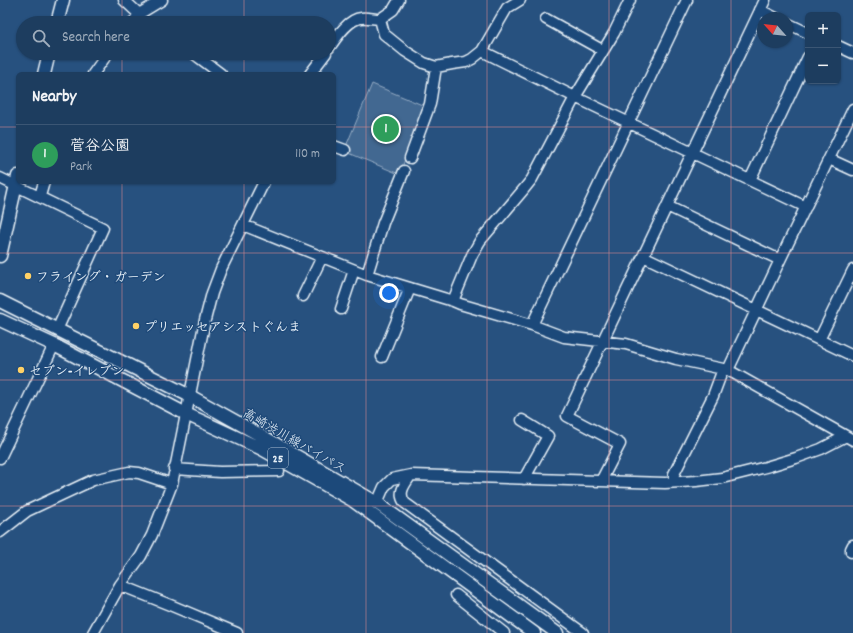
<!DOCTYPE html>
<html lang="en">
<head>
<meta charset="utf-8">
<style>
  :root { --surface:#1d3d5f; --page:#254465; --text:#f1f3f6; --muted:#a0aebd; --line:#3b5674; --accent:#e69b98 }
  body { margin:0; font-family:Dekko,"Klee One",sans-serif; background:var(--page); color:var(--text) }
  .controls { position:absolute; right:12px; top:12px; display:grid; overflow:hidden; border-radius:6px; box-shadow:0 1px 3px #0004 }
  .controls button { width:36px; height:36px; display:grid; place-items:center; padding:0; border:0; border-bottom:1px solid var(--line); background:var(--surface); color:var(--text); font:20px sans-serif }
  .compass { position:absolute; left:757px; top:12px; width:36px; height:36px; border-radius:50%; background:var(--surface); box-shadow:0 1px 3px #0004; rotate:297deg }
  .you { position:absolute; left:389px; top:293px; width:14px; height:14px; margin:-10px; border:3px solid #fff; border-radius:50%; background:#1a73e8; box-shadow:0 0 0 6px #1a73e833 }
  .badge { display:grid; place-items:center; width:26px; height:26px; border-radius:50%; background:var(--accent); color:#fff; font-size:13px; font-weight:700 }
  .pin { position:absolute; translate:-50% -50%; border:2px solid #fff; box-shadow:0 1px 4px #0006 }
  .list { margin:0; padding:0; list-style:none }
  h2 { display:flex; justify-content:space-between; align-items:center; height:52px; margin:0; padding:0 16px; font-size:17px }
  h2 small { font-size:13px; font-weight:400; color:var(--muted) }
  .list li { display:grid; grid-template-columns:26px 1fr auto; gap:12px; align-items:center; box-sizing:border-box; height:60px; padding:0 16px; border-top:1px solid var(--line) }
  .list b { display:block; font-size:15px; white-space:nowrap }
  .list p { margin:0; font-size:13px; white-space:nowrap; color:var(--muted) }
  .list em { font-size:13px; font-style:normal; color:var(--muted) }
  .icon { flex:none; width:22px; height:22px; fill:none; stroke:currentColor; stroke-width:2; stroke-linecap:round; stroke-linejoin:round }
  .map { position:relative; flex:none; width:853px; height:633px; overflow:hidden }
  .search { position:absolute; background:var(--surface); box-shadow:0 1px 3px #0004; left:16px; top:16px; width:320px; height:44px; display:flex; align-items:center; gap:10px; box-sizing:border-box; padding:0 14px; border-radius:22px; color:var(--muted); font-size:15px }
  .panel { position:absolute; background:var(--surface); box-shadow:0 1px 3px #0004; left:16px; top:72px; width:320px; height:112px; border-radius:6px }
  .map>svg:first-child { display:block }
  .green { fill:#436891; stroke:#96acc4 }
  .lines { fill:none; stroke-linecap:round; stroke-linejoin:round }
  .minor-casing { stroke:#e8f1f8; stroke-width:13 }
  .major-casing { stroke:#e8f1f8; stroke-width:15 }
  .minor { stroke:#1f4a7a; stroke-width:10 }
  .major { stroke:#1f4a7a; stroke-width:12 }
  .grid { fill:none; stroke:#df8c90; stroke-width:1; stroke-opacity:0.55 }
  .poi-dot { fill:#ffd166; stroke:#1f4a7a; stroke-width:1.5 }
  .labels { text-anchor:middle; stroke-width:3; stroke-linejoin:round; paint-order:stroke }
  .shield { fill:#1f4a7a; stroke:#acbfd2; stroke-width:1 }
  .shield-label { font-size:12px; font-weight:bold; fill:#e8f1f8 }
  .poi-label { font-size:13px; font-weight:bold; fill:#e8f1f8; stroke:#1f4a7a; text-anchor:start }
  .street-label { font-size:13px; fill:#e8f1f8; stroke:#1f4a7a }
</style>
</head>
<body>
<div class="map">
<svg width="853" height="633" viewBox="0 0 853 633">
  <rect width="100%" height="100%" fill="#27517f"/>
  <filter id="ink" filterUnits="userSpaceOnUse"><feTurbulence type="fractalNoise" baseFrequency=".025" numOctaves="2"/><feDisplacementMap in="SourceGraphic" scale="8" xChannelSelector="R" yChannelSelector="G"/><feConvolveMatrix kernelMatrix="1 2 1 2 8 2 1 2 1" color-interpolation-filters="sRGB"/></filter>
  <g filter="url(#ink)">
    <!-- green -->
    <path class="green" d="M372 84 427 107 399 174 344 151Z"/>
    <g class="lines">
      <!-- minor casing -->
      <g class="minor-casing">
        <path id="minor" d="M124 0 139 14
          M760 10 776 18
          M380 19 393 10 399 0
          M546 19 602 50
          M133 23 139 14 162 0
          M787 23 808 33
          M838 46 853 53
          M329 48C336 38 348 19 361 18 367 17 374 19 380 19L384 34 405 51 424 63 436 67 452 64 466 62 472 59 482 51 507 8 520 0
          M482 51 575 97 614 33 630 0
          M193 53 221 74
          M93 74 108 53
          M310 74 326 53
          M334 146 345 150
          M410 158 430 104 436 67
          M829 159 853 170
          M0 178 103 228 57 330
          M750 180 808 57
          M40 196 44 182
          M667 206 780 260
          M243 225 367 275 453 301 460 304 532 325 564 337 626 344 676 359 728 370 853 440
          M643 256 853 356
          M367 275 383 223 404 171
          M303 296 322 257
          M453 301 472 255 480 241 524 189 532 179 575 97 806 207
          M341 309 354 270
          M532 325 687 0
          M819 340 853 270
          M382 357 410 288
          M728 370 780 260 853 109
          M522 420 548 436 524 479
          M0 458 54 345
          M174 469 220 472 279 471
          M411 475C405 484 397 493 405 503L583 633
          M601 481 620 444 567 416 765 0
          M674 482V474L713 396 723 369
          M377 503 384 487 392 479 411 475 665 483 696 481 722 478 766 467 796 458 821 449 846 436
          M0 532 27 511 93 480 129 472 139 473 172 484
          M851 552V549L853 545
          M120 585 170 605 237 633
          M456 595 504 633
          M93 633 120 585 141 556 152 535 172 484 205 320 212 293 221 269 264 182"/>
      </g>
      <!-- major casing -->
      <g class="major-casing">
        <path id="major" d="M57 23 63 0
          M44 74 49 53
          M0 256 18 176
          M0 301 190 396 267 439 377 503 557 633
          M0 320 54 345 186 414 262 449 352 500 534 633"/>
      </g>
      <!-- minor -->
      <use href="#minor" class="minor"/>
      <!-- major -->
      <use href="#major" class="major"/>
    </g>
  </g>
  <!-- grid -->
  <path class="grid" d="M122 0V23M244 0V23M366 0V633M487 0V633M609 0V633M731 0V633M122 53V74M244 53V74M0 127H18M334 127H853M122 182V633M244 182V633M0 253H853M0 380H853M0 506H853"/>
  <!-- markers -->
  <g class="poi-dot">
    <circle cx="28" cy="276" r="4"/>
    <circle cx="136" cy="326" r="4"/>
    <circle cx="21" cy="370" r="4"/>
  </g>
  <g class="labels">
    <!-- shield labels -->
    <rect class="shield" x="268" y="448" width="20" height="20" rx="3"/>
    <g class="shield-label">
      <text x="278" y="462">25</text>
    </g>
    <!-- poi labels -->
    <g class="poi-label">
      <text x="36" y="281">フライング・ガーデン</text>
      <text x="144" y="331">プリエッセアシストぐんま</text>
      <text x="29" y="375">セブン-イレブン</text>
    </g>
    <!-- street labels -->
    <g class="street-label">
      <text transform="translate(295 440) rotate(30)" y="5">高崎渋川線バイパス</text>
    </g>
  </g>
</svg>
<div class="controls">
<button>+</button>
<button>−</button>
</div>
<svg class="compass" viewBox="-18 -18 36 36"><path d="M0-13l5 13h-10z" fill="#e53935"/><path d="M0 13l5-13h-10z" fill="#a0aebd"/></svg>
<div class="you"></div>
<div class="pin badge" style="left:386px;top:129px;background:#2e9e5b">1</div>
<div class="search"><svg class="icon" aria-label="search" viewBox="0 0 24 24"><circle cx="10" cy="10" r="6"/><path d="M15 15l6 6"/></svg>Search here</div>
<section class="panel">
<h2>Nearby<small></small></h2>
<ul class="list">
<li><span class="badge" style="background:#2e9e5b">1</span><div><b>菅谷公園</b><p>Park</p></div><em>110 m</em></li>
</ul>
</section>
</div>
</body>
</html>
